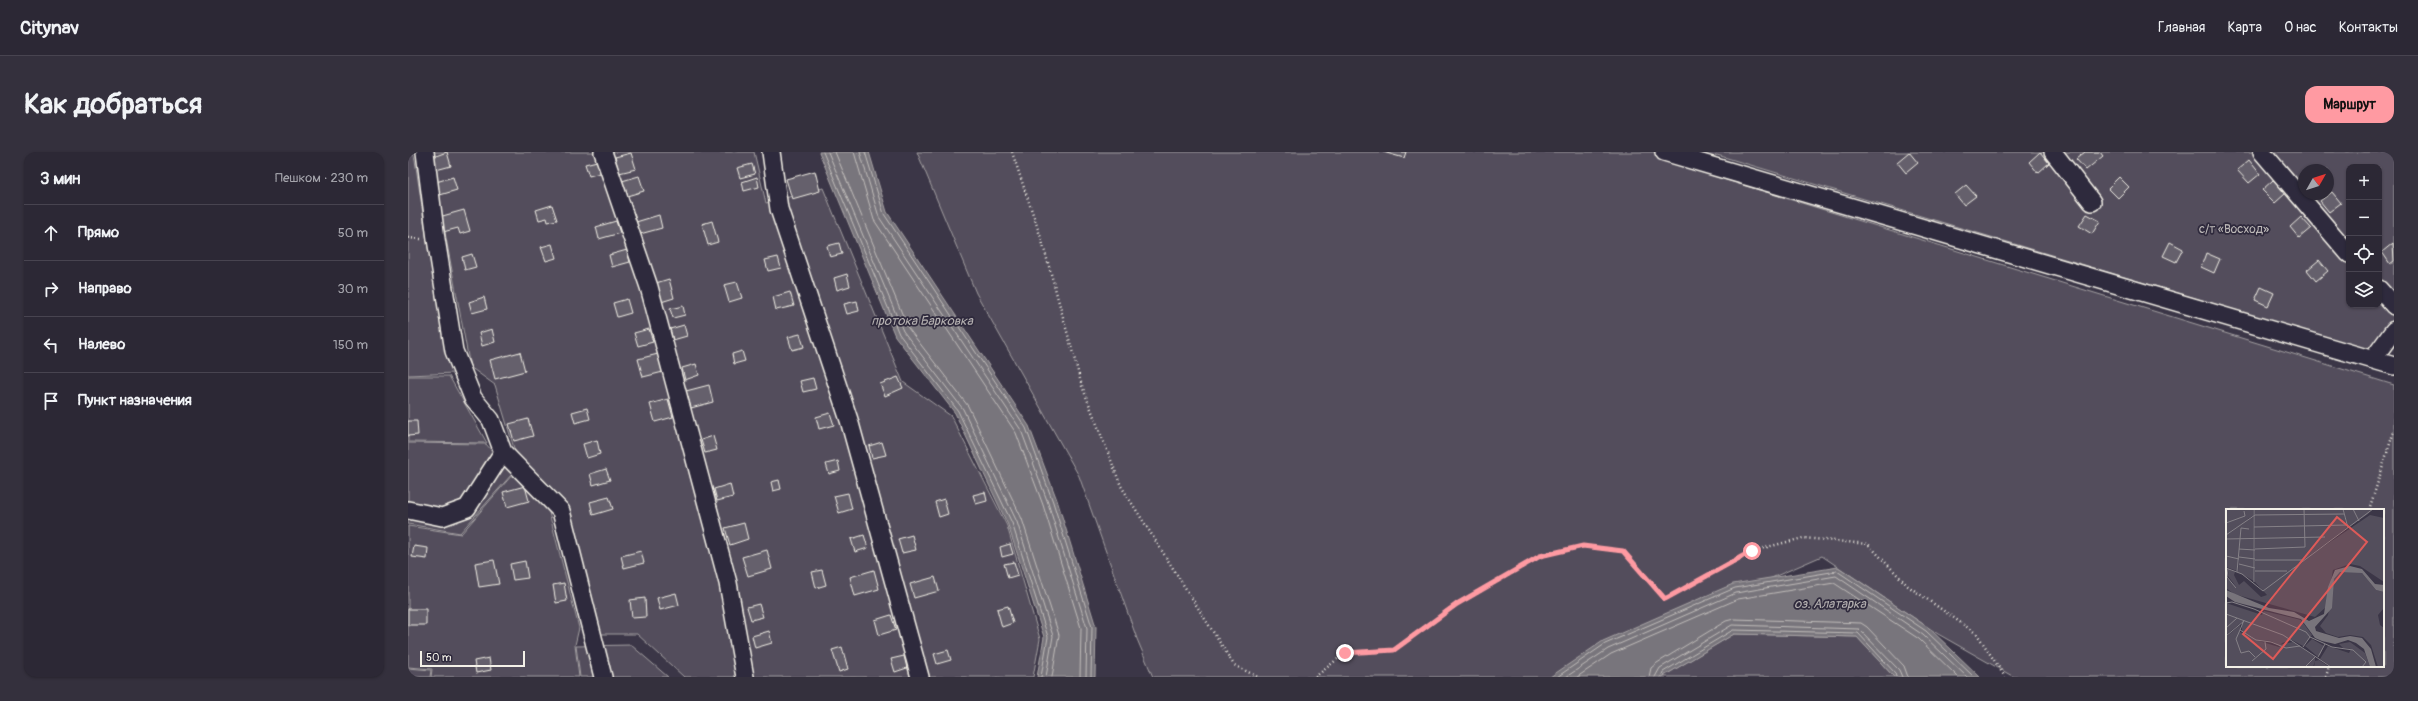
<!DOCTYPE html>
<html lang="ru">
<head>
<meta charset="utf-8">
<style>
  :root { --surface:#2c2835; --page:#34303d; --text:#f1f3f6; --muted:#a6a6ad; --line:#484450; --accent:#ff9aa2 }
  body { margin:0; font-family:Pangolin,sans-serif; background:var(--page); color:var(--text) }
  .controls { position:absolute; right:12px; top:12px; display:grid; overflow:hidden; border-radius:8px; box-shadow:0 1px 3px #0004 }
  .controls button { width:36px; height:36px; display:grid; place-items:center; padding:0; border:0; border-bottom:1px solid var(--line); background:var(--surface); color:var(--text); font:20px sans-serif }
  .compass { position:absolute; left:1890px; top:12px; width:36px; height:36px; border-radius:50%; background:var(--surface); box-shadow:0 1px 3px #0004; rotate:51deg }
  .scale { position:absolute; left:12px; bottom:10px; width:105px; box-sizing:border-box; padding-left:4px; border:2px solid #f4f1e8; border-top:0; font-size:11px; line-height:14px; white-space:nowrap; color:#f4f1e8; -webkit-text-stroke:3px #2f2a3d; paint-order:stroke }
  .stop { position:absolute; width:12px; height:12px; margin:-9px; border:3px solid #ff9aa2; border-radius:50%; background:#fff }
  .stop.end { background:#ff9aa2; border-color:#fff; box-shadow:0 1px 4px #0008 }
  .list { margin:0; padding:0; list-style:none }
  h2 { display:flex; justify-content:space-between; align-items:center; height:52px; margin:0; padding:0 16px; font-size:17px }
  h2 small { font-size:13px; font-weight:400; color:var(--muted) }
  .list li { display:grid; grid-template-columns:26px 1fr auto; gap:12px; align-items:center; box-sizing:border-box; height:56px; padding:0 16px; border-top:1px solid var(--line) }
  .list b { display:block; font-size:15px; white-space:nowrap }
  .list em { font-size:13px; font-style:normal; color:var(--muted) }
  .icon { flex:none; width:22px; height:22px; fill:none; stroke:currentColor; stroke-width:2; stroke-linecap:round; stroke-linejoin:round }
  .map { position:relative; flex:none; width:1986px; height:525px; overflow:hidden; border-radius:12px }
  header { display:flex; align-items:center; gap:24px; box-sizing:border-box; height:56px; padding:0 20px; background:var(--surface); border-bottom:1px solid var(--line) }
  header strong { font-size:19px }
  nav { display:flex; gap:22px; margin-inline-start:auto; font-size:14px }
  .intro { display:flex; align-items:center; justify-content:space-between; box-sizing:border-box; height:96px; padding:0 24px }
  h1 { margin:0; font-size:28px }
  .button { padding:10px 18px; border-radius:12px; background:var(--accent); color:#111; font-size:14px; font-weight:700 }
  main { display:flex; gap:24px; padding:0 24px }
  aside { flex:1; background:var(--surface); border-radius:12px; box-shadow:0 1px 3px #0004 }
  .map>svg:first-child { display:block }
  .green { fill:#534e5c; stroke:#a4a0a2; fill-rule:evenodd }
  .water { fill:#78747b; stroke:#aaa6a7 }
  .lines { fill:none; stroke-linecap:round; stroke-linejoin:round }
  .shore { stroke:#c2bfbc; stroke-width:1 }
  .building { fill:#65616c; stroke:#f4f1e8 }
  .minor-casing { stroke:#f4f1e8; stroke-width:20 }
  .path { stroke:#f4f1e8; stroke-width:2.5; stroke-dasharray:1 3; stroke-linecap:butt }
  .minor { stroke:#2f2a3d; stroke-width:17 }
  .route { stroke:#ff9aa2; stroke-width:5 }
  .labels { text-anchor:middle; stroke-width:3.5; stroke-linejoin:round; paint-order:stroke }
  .park-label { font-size:12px; fill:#bcb8b7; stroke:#2f2a3d }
  .water-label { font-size:13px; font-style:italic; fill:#b6b2b2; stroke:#2f2a3d }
  .inset-road { fill:none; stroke:#858187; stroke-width:1 }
  .view { fill:#de5a58; fill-opacity:0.15; stroke:#de5a58; stroke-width:2 }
  .inset-edge { fill:none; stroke:#f4f1e8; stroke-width:2 }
</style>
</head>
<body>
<header>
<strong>Citynav</strong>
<nav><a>Главная</a><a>Карта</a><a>О нас</a><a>Контакты</a></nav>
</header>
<div class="intro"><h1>Как добраться</h1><a class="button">Маршрут</a></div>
<main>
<aside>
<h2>3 мин<small>Пешком · 230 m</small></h2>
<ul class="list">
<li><svg class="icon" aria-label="ahead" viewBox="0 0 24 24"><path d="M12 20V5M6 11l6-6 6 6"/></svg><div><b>Прямо</b></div><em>50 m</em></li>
<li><svg class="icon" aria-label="right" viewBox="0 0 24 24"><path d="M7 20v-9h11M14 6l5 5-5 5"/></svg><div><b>Направо</b></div><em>30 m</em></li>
<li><svg class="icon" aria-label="left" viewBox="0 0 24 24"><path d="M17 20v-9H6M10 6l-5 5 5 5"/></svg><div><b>Налево</b></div><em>150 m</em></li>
<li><svg class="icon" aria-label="arrive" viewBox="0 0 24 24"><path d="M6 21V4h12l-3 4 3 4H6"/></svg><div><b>Пункт назначения</b></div></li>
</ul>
</aside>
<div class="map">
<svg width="1986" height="525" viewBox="0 0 1986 525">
  <rect width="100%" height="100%" fill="#3b3647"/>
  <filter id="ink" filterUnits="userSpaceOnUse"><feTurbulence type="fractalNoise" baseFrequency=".025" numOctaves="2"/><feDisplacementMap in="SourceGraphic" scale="8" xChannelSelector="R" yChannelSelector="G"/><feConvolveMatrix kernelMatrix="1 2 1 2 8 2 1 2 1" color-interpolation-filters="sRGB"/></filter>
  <g filter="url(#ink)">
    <!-- green -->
    <path class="green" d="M0 0H5L7 8 20 96 47 147 51 177 47 221 0 223Z
      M22 0H346L358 51 415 36 495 230 543 264 599 374 632 487 625 525H276L229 482H188L156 356 108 303 87 233 62 215Z
      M509 0H1986V171L1964 199 1309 3 1283 17 1986 233V525H1606L1530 482 1414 404 1274 465 1163 525H745L729 487 671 324 568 141ZM1941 15H1971V153H1941ZM1896 18H1920V42H1896ZM1819 358H1975V514H1819Z
      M0 224H41L79 291 0 290Z
      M0 291 78 292 104 322 52 381 0 372Z
      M105 322 138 349 171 476 167 493 171 525H23L24 517 0 515V374L53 382Z
      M1326 482 1449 485 1486 525H1254Z
      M223 493 260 525H172L168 494Z
      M0 516 23 518 22 525H0Z"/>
    <!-- water -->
    <path class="water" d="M411 0H461L479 60 621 274 649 348 688 475 687 525H629L636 485 600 373 547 261 487 184Z
      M1430 415 1521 476 1572 525H1486L1449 485 1326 482 1254 525H1142L1195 489 1325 432Z"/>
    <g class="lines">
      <!-- shore -->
      <path class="shore" d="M415 0 491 182 550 259 604 371 640 485 633 525
        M420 0 495 179 555 257 609 370 645 484 638 525
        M427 0 500 176 560 254 614 367 651 483 644 525
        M446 0 466 68 608 281 635 353 673 476 672 525
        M452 0 471 65 613 278 640 351 679 476 678 525
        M457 0 476 62 618 276 645 350 684 475 683 525
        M1149 525 1197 492 1327 436 1429 419 1518 479 1566 525
        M1158 525 1200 497 1328 441 1428 424 1515 483 1559 525
        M1169 525 1203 502 1330 447 1426 431 1511 487 1550 525
        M1241 525 1243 516 1249 511 1318 469 1326 467 1453 471 1459 475 1496 514 1500 525
        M1247 525 1252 516 1324 473 1451 477 1491 518 1494 525
        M1253 525 1255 520 1325 478 1450 481 1487 521 1488 525"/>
    </g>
    <!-- building -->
    <path class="building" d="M39 0 43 14 28 18 25 5Z
      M975 0H998L996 6Z
      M1501 0 1510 11 1498 21 1489 10Z
      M1632 0 1641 11 1630 21 1621 10Z
      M1677 0H1692L1695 4 1678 18 1668 7Z
      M223 1 228 17 211 21 207 5Z
      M193 8 196 20 181 24 177 12Z
      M1841 8 1852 22 1841 31 1829 18Z
      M344 12 347 22 332 26 329 16Z
      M407 19 412 39 384 47 378 27Z
      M231 24 236 39 219 44 214 29Z
      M45 25 49 38 32 43 28 30Z
      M349 25 351 35 336 39 334 30Z
      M1711 25 1721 35 1710 46 1700 36Z
      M1865 28 1878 41 1867 51 1854 38Z
      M1558 33 1568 44 1556 53 1547 42Z
      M1924 40 1933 51 1921 60 1912 49Z
      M144 53 149 68 140 70 139 66 131 68 128 58Z
      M56 58 62 79 52 82 50 76 35 80 31 65Z
      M1679 62 1692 69 1684 82 1671 74Z
      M251 63 254 76 232 82 228 70Z
      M1893 65 1903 76 1891 86 1882 75Z
      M208 69 212 81 191 87 188 75Z
      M304 69 310 90 300 93 294 72Z
      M1762 90 1775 97 1768 110 1755 104Z
      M431 91 434 102 422 105 419 94Z
      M1985 91 1986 109 1982 112 1974 100Z
      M144 92 148 106 138 109 133 95Z
      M219 98 222 110 204 115 201 103Z
      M1798 101 1812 107 1806 121 1793 115Z
      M64 102 68 115 57 118 54 105Z
      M370 105 373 116 360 119 357 108Z
      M1911 108 1920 119 1908 129 1899 118Z
      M439 122 442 134 429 138 426 126Z
      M261 127 266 146 253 150 248 131Z
      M329 130 334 146 321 150 316 133Z
      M1853 135 1866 141 1860 154 1847 148Z
      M382 140 386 154 368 158 365 145Z
      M76 145 79 157 64 161 61 150Z
      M219 147 223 161 209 165 205 151Z
      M449 149 451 159 439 162 436 152Z
      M275 154 277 163 265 166 262 157Z
      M276 173 279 184 265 188 262 177Z
      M84 177 87 190 74 194 71 181Z
      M241 177 245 190 230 194 226 181Z
      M392 182 396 195 384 198 380 185Z
      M334 199 337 209 326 212 324 202Z
      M112 200 117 219 87 227 82 208Z
      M250 202 255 220 235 225 230 207Z
      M288 212 291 223 277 228 274 216Z
      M490 225 495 236 477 244 472 232Z
      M405 226 408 237 395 240 392 229Z
      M301 233 305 250 283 256 278 239Z
      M260 247 265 265 247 270 242 252Z
      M179 256 182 267 167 271 164 260Z
      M422 261 426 273 411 277 408 265Z
      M120 267 125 284 106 289 101 272Z
      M0 269H9L10 283 0 284Z
      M305 284 309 298 297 301 293 288Z
      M189 288 192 302 179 306 175 292Z
      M474 290 478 303 464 306 461 294Z
      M430 309 432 319 421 322 418 312Z
      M198 317 202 328 185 333 182 322Z
      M371 328 373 337 365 339 363 330Z
      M322 332 325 345 309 349 306 337Z
      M117 334 121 349 99 355 95 340Z
      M577 340 579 349 568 352 565 343Z
      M440 341 444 357 431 361 426 344Z
      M201 345 205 357 185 363 182 350Z
      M536 347 540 362 531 365 527 350Z
      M336 371 340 387 322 393 317 376Z
      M456 383 460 396 447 400 443 387Z
      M504 383 508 398 494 401 490 387Z
      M602 392 605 402 594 405 592 395Z
      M6 394 20 396 19 407 4 405Z
      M359 398 364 417 340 424 334 405Z
      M233 399 236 411 216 416 213 404Z
      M86 408 91 432 71 435 67 411Z
      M117 409 120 426 105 428 102 412Z
      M606 410 610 423 600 426 596 412Z
      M414 418 418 433 408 436 404 420Z
      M466 418 471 437 447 444 442 425Z
      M527 425 531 439 506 446 502 432Z
      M156 431 159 449 148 451 145 433Z
      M268 441 271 453 252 458 249 446Z
      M237 446 238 465 224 466 222 448Z
      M351 452 355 465 343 468 339 455Z
      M600 454 605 471 594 475 589 457Z
      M0 457H18V473H0Z
      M483 463 488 478 471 483 467 468Z
      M361 479 364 491 347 496 344 484Z
      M434 495 440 517 431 520 424 498Z
      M540 498 543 508 529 512 526 502Z
      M496 504 499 516 487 520 483 507Z
      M81 506 83 518 68 521 66 509Z"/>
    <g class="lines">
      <!-- minor casing -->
      <g class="minor-casing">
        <path id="minor" d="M17 0 28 87 46 199 65 246 83 268 95 300 153 359 195 525
          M195 0 241 135 320 431 337 525
          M363 0 371 57 441 268 512 525
          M1256 0 1986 214
          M1645 0 1684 50
          M1854 0 1941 102
          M1971 137 1986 154
          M1965 207 1986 178
          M0 358 34 365 59 356 95 300"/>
      </g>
      <!-- path -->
      <path class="path" d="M604 0 634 89 674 234 713 334 826 513 850 525
        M0 86 13 87
        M1961 358 1986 279
        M907 525 937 501 986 498 1049 452 1133 404 1175 394 1215 399 1257 447 1344 399 1395 386 1460 392 1500 434 1569 482 1597 525
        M1918 525 1921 514"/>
      <!-- minor -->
      <use href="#minor" class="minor"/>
    </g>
  </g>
  <g class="lines" filter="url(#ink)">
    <!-- route -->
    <path class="route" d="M937 501 986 498 1049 452 1132 404 1175 394 1215 399 1257 447 1344 399"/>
  </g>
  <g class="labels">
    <!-- park labels -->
    <g class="park-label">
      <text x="1826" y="81">с/т «Восход»</text>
    </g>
    <!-- water labels -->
    <g class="water-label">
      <text x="514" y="173">протока Барковка</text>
      <text x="1422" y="456">оз. Алатарка</text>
    </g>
  </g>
  <!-- overview -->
  <g transform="translate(1818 357)">
    <rect width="158" height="158" fill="#3b3647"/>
    <path d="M0 0H27V7L20 11 27 8 28 72 12 63 13 41 11 62 0 58ZM28 0H117L121 19 79 50 144 6 158 9V73L134 57 124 55 107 61 101 97 89 108 8 85 0 79 1 69 11 79 2 67 3 60 9 63 8 66 13 76 18 72 35 88 41 86 29 73ZM117 0H146L142 5 122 19ZM129 62 136 64 150 81 158 83V99L152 106 154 116 158 119V158H152L145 136 137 128 124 126 112 128 100 124 94 117 102 106 108 70 114 63ZM0 94 36 106 38 102 75 111 86 126 77 137 66 131 56 134 54 137 45 132 30 131 53 138 56 135 67 133 89 148V152L93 151 103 158H88L89 152 87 158H0V128L14 116V123L26 128 16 123V113L0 126ZM86 130 98 137 94 146 91 147 79 137ZM124 133 139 144 144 158H106L94 150 102 137 123 144 125 140 117 139 113 135Z" fill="#534e5c"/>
    <path d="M124 57 136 60 149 75 158 76V83L150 81 136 64 114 63 108 70 106 99 89 118 90 122 113 129 124 127 136 129 145 140 150 158H144L138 140 130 134 122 131 109 135 96 132 89 129 75 110 9 93 0 87V81L43 99 68 103 83 112 98 105 102 78 109 61Z" fill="#78747b"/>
    <path class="inset-road" d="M28 0V73M117 0 122 19M127 0 133 12M0 14 19 7 18 2M28 18 121 16M0 26 29 6 118 5M0 30 99 28M13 40 29 41M29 40 79 38 78 0M0 47 13 50M13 48 29 50M29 51H76M13 55 29 59M0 59 16 65 37 82 147 0M2 60 1 68 10 79M29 62H61M11 63 15 19 23 20M0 94 6 93 28 100 80 123 84 128 77 138M0 105 57 126 105 158M18 111 14 121 30 131 45 133 60 139 74 137M0 119 11 109M14 121 10 130 15 144 23 142 29 148M0 127 18 112M84 128 106 138 127 141 140 153 136 158M92 148 99 135M26 152 40 140 39 133M79 158 90 147"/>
    <path class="view" d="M111 8 141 33 47 150 17 125Z"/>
    <rect width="158" height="158" class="inset-edge"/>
  </g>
</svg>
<div class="controls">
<button>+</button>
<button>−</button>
<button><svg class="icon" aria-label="locate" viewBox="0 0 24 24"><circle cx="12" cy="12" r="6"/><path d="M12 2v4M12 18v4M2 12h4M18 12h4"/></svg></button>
<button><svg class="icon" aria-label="layers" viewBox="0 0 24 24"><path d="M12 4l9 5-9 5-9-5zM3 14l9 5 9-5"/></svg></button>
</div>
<svg class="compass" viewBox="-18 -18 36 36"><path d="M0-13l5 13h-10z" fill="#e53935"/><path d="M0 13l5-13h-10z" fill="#a6a6ad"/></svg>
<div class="scale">50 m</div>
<div class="stop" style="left:1344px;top:399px"></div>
<div class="stop end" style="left:937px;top:501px"></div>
</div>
</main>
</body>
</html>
